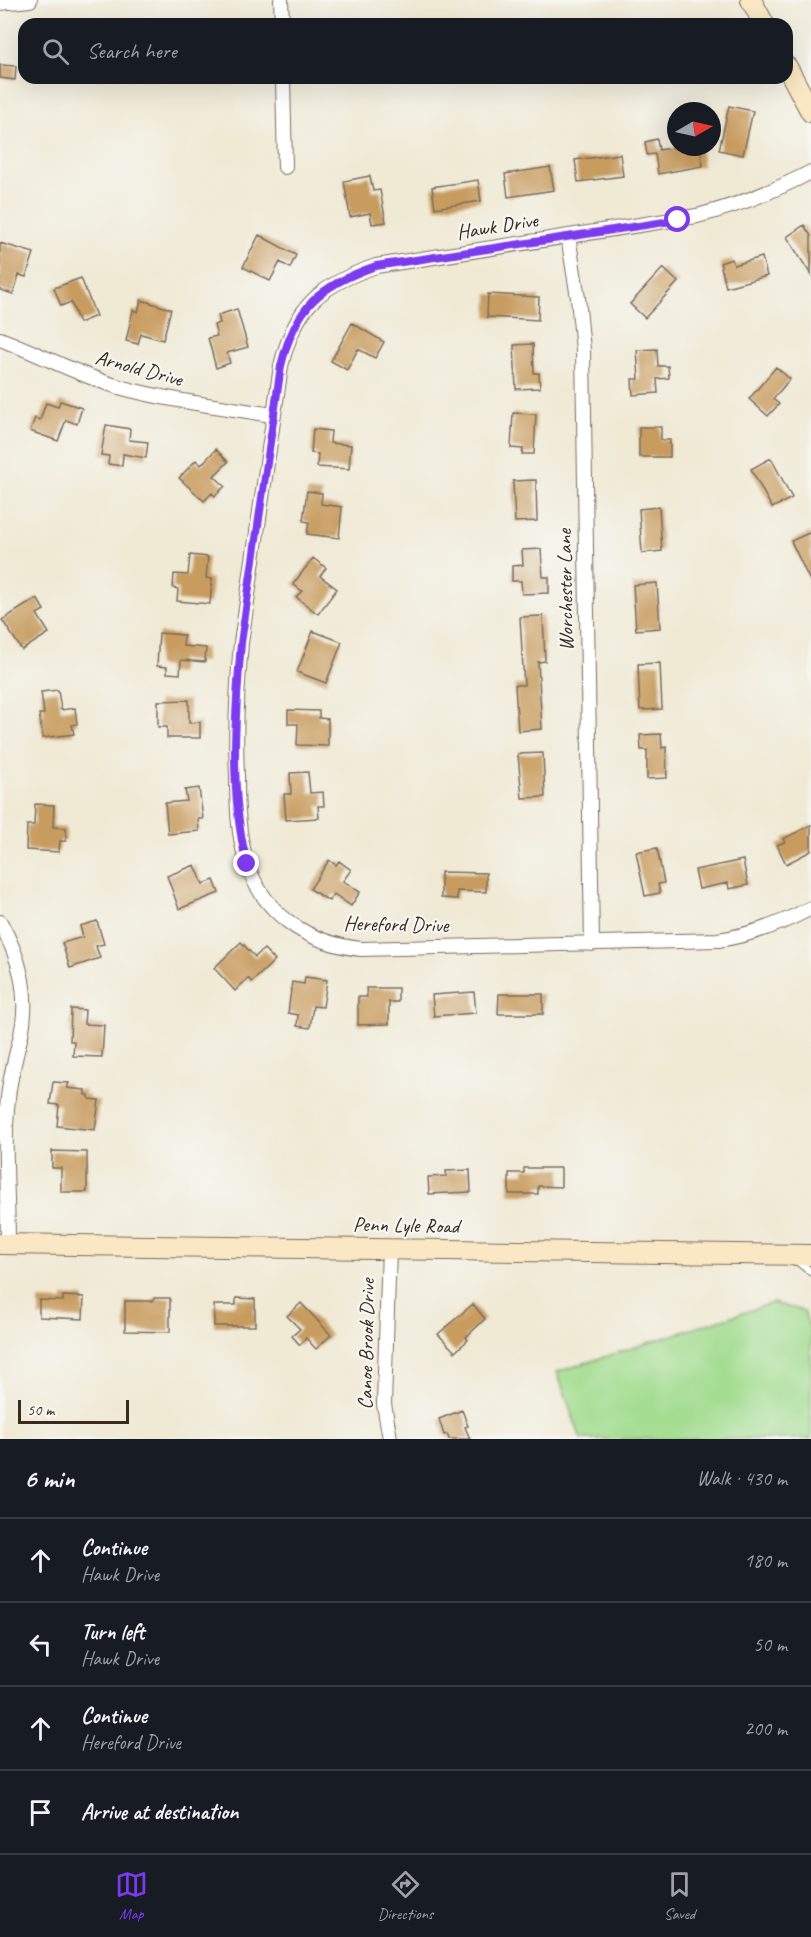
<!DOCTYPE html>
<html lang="en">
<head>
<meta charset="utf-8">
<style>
  :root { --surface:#171b24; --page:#242831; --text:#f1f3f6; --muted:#9ea1a6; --line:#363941; --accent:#7c3aed }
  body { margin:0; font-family:Caveat,sans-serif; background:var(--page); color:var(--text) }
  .compass { position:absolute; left:667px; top:102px; width:54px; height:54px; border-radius:50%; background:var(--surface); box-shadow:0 6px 24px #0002; rotate:81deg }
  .scale { position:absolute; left:18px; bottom:15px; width:111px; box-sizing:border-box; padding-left:6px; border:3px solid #3b2a1e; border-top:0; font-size:16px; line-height:21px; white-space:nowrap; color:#3b2a1e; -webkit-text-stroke:4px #f6f6f2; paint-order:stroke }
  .stop { position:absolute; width:18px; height:18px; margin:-14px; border:4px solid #7c3aed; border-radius:50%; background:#fff }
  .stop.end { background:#7c3aed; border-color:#fff; box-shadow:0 2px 6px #0008 }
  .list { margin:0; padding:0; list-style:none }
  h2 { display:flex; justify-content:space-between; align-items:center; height:78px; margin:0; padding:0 24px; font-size:26px }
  h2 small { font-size:20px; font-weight:400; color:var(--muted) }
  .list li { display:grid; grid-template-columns:39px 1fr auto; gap:18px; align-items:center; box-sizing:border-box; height:84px; padding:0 24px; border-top:2px solid var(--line) }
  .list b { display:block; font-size:22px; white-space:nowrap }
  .list p { margin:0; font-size:20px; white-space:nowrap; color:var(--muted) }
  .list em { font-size:20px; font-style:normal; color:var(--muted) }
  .icon { flex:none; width:33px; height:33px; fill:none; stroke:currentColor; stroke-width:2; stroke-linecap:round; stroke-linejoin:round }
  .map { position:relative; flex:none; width:811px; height:1439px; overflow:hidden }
  .search { position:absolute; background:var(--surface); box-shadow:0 6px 24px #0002; left:18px; right:18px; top:18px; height:66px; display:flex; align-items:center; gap:15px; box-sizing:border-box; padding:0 21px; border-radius:18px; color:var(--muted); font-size:22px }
  .sheet { height:414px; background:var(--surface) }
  nav { display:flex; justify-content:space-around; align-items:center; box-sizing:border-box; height:84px; border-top:2px solid var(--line); background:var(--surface); font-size:16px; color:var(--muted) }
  nav a { display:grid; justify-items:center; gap:3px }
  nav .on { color:var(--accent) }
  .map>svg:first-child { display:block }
  .green { fill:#a3dd90; stroke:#6f8457; stroke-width:1.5 }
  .building { fill:#c89c5f }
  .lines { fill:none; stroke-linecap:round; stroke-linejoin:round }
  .lane-casing { stroke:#7a6d5e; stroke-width:9 }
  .street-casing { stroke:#7a6d5e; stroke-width:16 }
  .secondary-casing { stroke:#7a6d5e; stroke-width:22 }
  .lane { stroke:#fff; stroke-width:7 }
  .street { stroke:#fff; stroke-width:14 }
  .secondary { stroke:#fae7c3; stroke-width:20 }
  .route { stroke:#7c3aed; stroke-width:8 }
  .labels { text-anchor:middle; stroke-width:4.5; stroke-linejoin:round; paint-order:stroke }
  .street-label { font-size:21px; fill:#3b2a1e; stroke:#f6f6f2 }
</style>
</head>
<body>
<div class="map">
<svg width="811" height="1439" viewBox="0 0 811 1439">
  <rect width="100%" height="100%" fill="#f6f6f2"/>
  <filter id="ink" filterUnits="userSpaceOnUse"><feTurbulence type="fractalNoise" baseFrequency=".0167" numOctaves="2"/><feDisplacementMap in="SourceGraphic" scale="12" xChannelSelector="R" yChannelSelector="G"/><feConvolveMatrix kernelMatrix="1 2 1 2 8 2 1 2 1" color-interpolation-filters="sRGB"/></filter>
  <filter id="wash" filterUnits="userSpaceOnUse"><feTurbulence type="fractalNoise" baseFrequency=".008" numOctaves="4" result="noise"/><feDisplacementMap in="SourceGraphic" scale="24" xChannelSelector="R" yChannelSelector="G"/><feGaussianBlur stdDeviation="1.35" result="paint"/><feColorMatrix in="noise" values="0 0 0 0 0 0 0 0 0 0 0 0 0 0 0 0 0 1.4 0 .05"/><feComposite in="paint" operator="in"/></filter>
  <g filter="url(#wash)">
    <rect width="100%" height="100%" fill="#f0ead5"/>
    <!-- green -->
    <path class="green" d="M773 1303 804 1311 811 1333V1439H581L557 1372Z"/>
    <g id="blocks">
      <!-- building -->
      <path class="building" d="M0 65 16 66 15 80 0 78Z
        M729 106 753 111 743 155 719 150Z
        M657 139 659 150 678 147H700L703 166 658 174 655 154 647 155 645 142Z
        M620 154 623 176 578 182 575 160Z
        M550 167 554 190 508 197 505 174Z
        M370 176 373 191 380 190 386 222 372 224 370 213 350 217 344 181Z
        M478 180 481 201 435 208 432 187Z
        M804 225 811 236V275L787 237Z
        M259 235 296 255 290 268 280 262 270 281 243 267Z
        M0 243 34 253 26 277 19 275 13 294 0 290Z
        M762 257 767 276 726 287 720 263 732 259 734 265Z
        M663 268 678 282 645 318 630 304Z
        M81 278 96 316 79 323 71 302 61 306 54 288Z
        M488 294 539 297 538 320 487 317Z
        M141 300 171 309 163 340 141 334 138 344 126 341 133 310 138 312Z
        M237 309 248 347 227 353 230 363 216 368 208 338 217 336 214 325 220 323 218 315Z
        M352 323 384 342 375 358 358 349 347 370 331 361Z
        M533 344 534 373H539L540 388 516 389 514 345Z
        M657 349 658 366H668L669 378 657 379 658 393 633 395 632 379H639L637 350Z
        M776 367 790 379 773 399 779 404 768 416 749 399Z
        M60 401 82 408 77 424 66 420 58 441 30 431 35 418 40 420 46 403 58 407Z
        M513 413 536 414 534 454H522L523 449 511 448Z
        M106 425 130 429 129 440 148 442 146 458 123 454 122 466 108 464 109 456 101 455Z
        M639 427H661V440H670V457H639Z
        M313 429 331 431 330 443 351 445 349 469 317 467 318 454 311 453Z
        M216 449 228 462 214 476 225 486 215 496 212 493 204 501 179 478 196 460 201 465Z
        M771 458 792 498 772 508 751 469Z
        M536 480 537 521 515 522 513 481Z
        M307 491 322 493 321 504 342 507 339 538 307 534 309 522 303 521Z
        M659 507 662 551 642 553 639 509Z
        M811 532V583L791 541Z
        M541 549 543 577H549V593L522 594 521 581H512V566L523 565 522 550Z
        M190 555 208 557 206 578 212 579 210 604 177 601 178 589 173 588 174 574 188 575Z
        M313 558 326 568 320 576 337 589 318 614 296 597 302 591 293 584Z
        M657 583 660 628 636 630 633 585Z
        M37 598 44 610 37 614 49 633 22 650 2 620Z
        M543 616 545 661 538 662 542 729 518 731 515 685H524L520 617Z
        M313 631 342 642 326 683 297 672Z
        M159 633 184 635 183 646 206 648 205 662 181 660 180 674 167 673V667L157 666Z
        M660 663 662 709 640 710 638 664Z
        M58 690 61 710 75 708 77 724 72 725 74 734 43 738 39 714H44L41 692Z
        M189 700V723L200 722V738H167V727H158V701Z
        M288 710 319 711V718L328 719V746L297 745 298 724H288Z
        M661 734 662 748 666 747 667 778 647 779V750H641L640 735Z
        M543 753 545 797 522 798 518 754Z
        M308 772 310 793 323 792 324 806H318L319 818 286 820 284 794H291L290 773Z
        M199 788 203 819H198L199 831 168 834 165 803 187 801 185 790Z
        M35 804 54 805 53 827 66 828V841H60L59 852 26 850 27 825H34Z
        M811 825V851L786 864 777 845 785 842 783 839Z
        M657 848 664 883 658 884 660 893 645 896 636 852Z
        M329 860 336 865 339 861 351 870 343 881 360 892 351 906 334 894 329 901 310 889Z
        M743 860 748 885 729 889 728 883 699 889 695 870Z
        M195 865 203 884 214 880 219 893 179 909 167 876Z
        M441 872 486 873V892L457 891V899L441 898Z
        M97 921 104 944 96 946 100 958 70 968 62 943 83 937 80 926Z
        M241 942 255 957 264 949 275 960 252 982 248 978 235 991 214 968Z
        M305 977 327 980 323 1007 313 1006 310 1028 297 1026 298 1015 288 1013 292 982 304 984Z
        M366 988H398V1002H389V1024L358 1025V997H367Z
        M474 992 476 1013 434 1016 432 995Z
        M499 994H543V1014H498Z
        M71 1009 85 1010 84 1024 104 1025 102 1057 73 1056 74 1041H70Z
        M53 1082 69 1083 67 1088 85 1090V1095H89V1099L99 1100 95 1130 57 1126 59 1105 50 1104Z
        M52 1151 87 1152V1192H61V1168H52Z
        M524 1168H561V1187L538 1186V1194H509V1173H524Z
        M470 1170 471 1192 429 1194 428 1177 446 1176V1171Z
        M63 1296 84 1297 83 1319 39 1317V1300L63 1301Z
        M154 1298H170V1332L125 1331V1301H153Z
        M236 1298 255 1299V1326H214V1305H236Z
        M301 1303 331 1335 316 1349 306 1338 300 1345 292 1336 300 1329 287 1316Z
        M473 1304 485 1319 466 1337 468 1340 455 1352 438 1334Z
        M462 1410 468 1426 465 1427 470 1439H449L447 1434 444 1435 439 1419Z"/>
    </g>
  </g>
  <g filter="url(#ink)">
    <use href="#blocks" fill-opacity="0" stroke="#7a6d5e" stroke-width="1.5"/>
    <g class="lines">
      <!-- lane casing -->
      <g class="lane-casing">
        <path id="lane" d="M796 1260 811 1272"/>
      </g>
      <!-- street casing -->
      <g class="street-casing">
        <path id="street" d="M281 0 282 24
          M0 3 30 0
          M283 78 285 167
          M811 172C774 191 737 206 697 216L376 266C320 285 295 306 281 366L241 643C237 687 235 732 237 776 237 805 238 836 247 863 264 916 309 943 361 949L718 940C752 935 781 924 811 908
          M568 236 578 298 583 350 592 944
          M0 339C40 354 78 375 119 387 170 401 222 407 273 415
          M0 922C20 958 30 994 21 1035 16 1056 10 1076 8 1098 3 1144 8 1197 8 1244
          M389 1248 384 1404 390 1439"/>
      </g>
      <!-- secondary casing -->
      <g class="secondary-casing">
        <path id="secondary" d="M751 0 764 24
          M787 67 811 112
          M0 1244 811 1255"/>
      </g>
      <!-- lane -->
      <use href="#lane" class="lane"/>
      <!-- street -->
      <use href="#street" class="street"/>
      <!-- secondary -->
      <use href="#secondary" class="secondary"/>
    </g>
  </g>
  <g class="lines" filter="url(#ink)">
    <!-- route -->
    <path class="route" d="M247 864C229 793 235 715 241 643L281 366C295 307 320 285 376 266L678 220"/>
  </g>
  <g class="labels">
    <!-- street labels -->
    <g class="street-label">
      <text transform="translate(497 226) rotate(-9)" y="7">Hawk Drive</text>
      <text transform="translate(139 368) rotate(15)" y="7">Arnold Drive</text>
      <text transform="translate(565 590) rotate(-91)" y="7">Worchester Lane</text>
      <text transform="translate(396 924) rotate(1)" y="7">Hereford Drive</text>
      <text transform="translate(406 1225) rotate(1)" y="7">Penn Lyle Road</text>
      <text transform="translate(366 1344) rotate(-89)" y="7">Canoe Brook Drive</text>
    </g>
  </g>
</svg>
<svg class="compass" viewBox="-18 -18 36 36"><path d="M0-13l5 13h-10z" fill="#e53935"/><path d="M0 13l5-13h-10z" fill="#9ea1a6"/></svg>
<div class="scale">50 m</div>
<div class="stop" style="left:678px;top:220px"></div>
<div class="stop end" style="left:247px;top:864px"></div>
<div class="search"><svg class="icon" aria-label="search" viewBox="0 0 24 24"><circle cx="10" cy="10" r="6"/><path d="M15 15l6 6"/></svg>Search here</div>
</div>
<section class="sheet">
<h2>6 min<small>Walk · 430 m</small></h2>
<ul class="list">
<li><svg class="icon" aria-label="ahead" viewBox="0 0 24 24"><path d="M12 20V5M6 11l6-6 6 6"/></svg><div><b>Continue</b><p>Hawk Drive</p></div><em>180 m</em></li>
<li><svg class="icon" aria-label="left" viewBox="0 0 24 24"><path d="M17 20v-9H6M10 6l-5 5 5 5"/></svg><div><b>Turn left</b><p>Hawk Drive</p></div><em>50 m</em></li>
<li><svg class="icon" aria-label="ahead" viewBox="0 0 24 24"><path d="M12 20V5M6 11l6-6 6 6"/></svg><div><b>Continue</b><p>Hereford Drive</p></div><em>200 m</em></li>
<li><svg class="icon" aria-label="arrive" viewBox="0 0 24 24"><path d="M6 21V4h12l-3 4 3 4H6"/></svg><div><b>Arrive at destination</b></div></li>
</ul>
</section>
<nav>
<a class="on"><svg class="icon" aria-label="map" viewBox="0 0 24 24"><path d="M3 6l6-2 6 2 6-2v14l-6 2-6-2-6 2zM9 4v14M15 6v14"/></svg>Map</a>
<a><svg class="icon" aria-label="directions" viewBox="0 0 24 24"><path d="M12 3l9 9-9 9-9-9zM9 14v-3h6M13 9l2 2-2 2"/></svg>Directions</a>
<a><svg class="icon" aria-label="saved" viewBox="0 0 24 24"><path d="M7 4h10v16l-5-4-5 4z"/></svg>Saved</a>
</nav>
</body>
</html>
